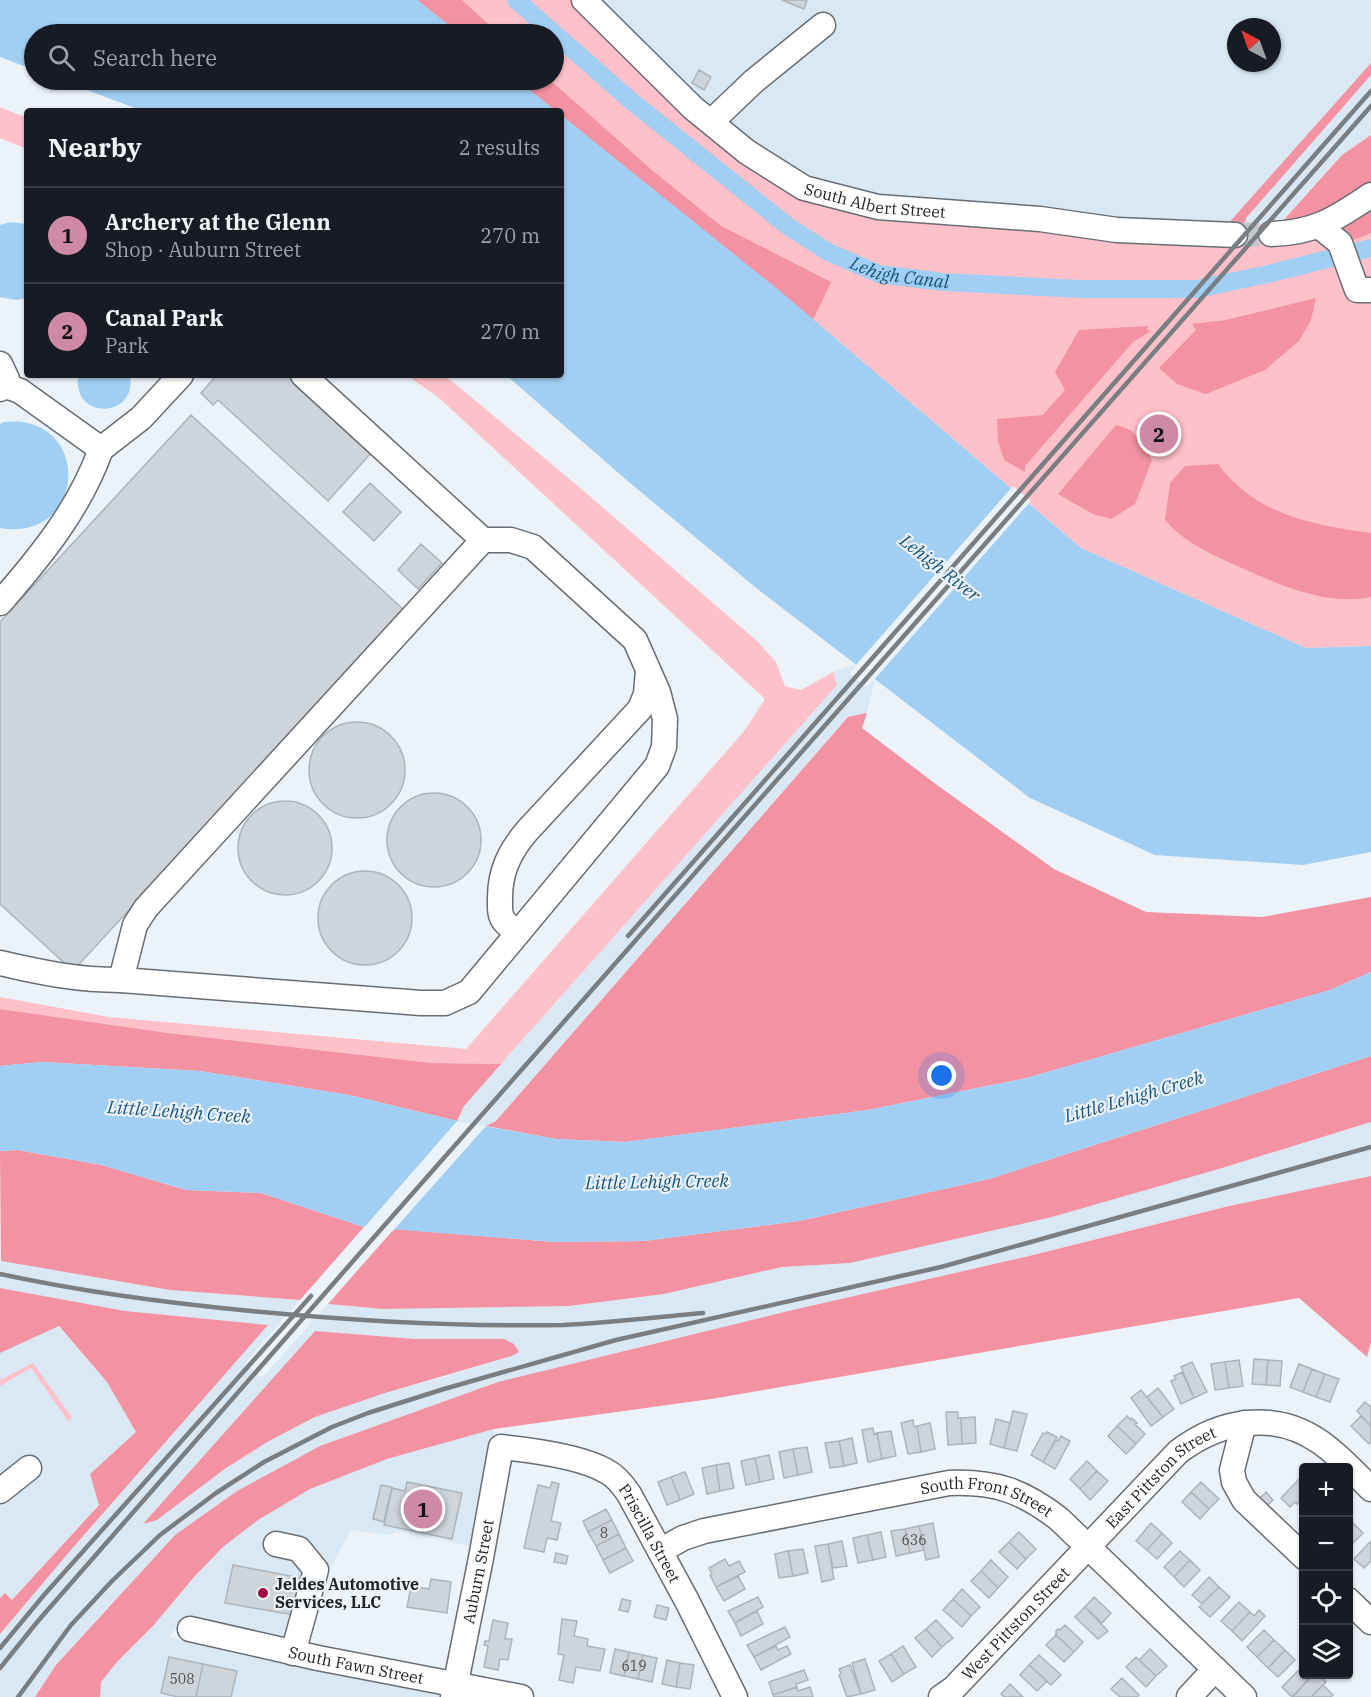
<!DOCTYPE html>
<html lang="en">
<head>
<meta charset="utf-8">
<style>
  :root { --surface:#171b24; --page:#20242c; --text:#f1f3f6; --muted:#9ea1a6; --line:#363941; --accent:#ce8aa5 }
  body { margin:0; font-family:"IBM Plex Serif",serif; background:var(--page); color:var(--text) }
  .controls { position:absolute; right:18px; bottom:18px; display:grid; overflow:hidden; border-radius:6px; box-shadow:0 2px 4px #0004 }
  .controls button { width:54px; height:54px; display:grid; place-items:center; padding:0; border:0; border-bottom:2px solid var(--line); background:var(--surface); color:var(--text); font:30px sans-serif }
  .compass { position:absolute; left:1227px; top:18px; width:54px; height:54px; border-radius:50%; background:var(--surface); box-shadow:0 2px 4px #0004; rotate:319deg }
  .you { position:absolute; left:942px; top:1076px; width:21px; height:21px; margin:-15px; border:4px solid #fff; border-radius:50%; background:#1a73e8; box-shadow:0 0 0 9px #1a73e833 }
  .badge { display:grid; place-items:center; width:39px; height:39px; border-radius:50%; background:var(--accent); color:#111; font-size:20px; font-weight:700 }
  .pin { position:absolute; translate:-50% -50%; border:3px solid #fff; box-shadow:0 2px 6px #0006 }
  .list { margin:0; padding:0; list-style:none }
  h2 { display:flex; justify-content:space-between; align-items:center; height:78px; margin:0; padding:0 24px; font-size:26px }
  h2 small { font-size:20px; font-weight:400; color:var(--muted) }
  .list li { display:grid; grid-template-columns:39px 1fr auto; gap:18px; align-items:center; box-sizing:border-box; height:96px; padding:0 24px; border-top:2px solid var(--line) }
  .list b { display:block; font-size:22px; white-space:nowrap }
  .list p { margin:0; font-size:20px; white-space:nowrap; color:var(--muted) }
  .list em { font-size:20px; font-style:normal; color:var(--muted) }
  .icon { flex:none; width:33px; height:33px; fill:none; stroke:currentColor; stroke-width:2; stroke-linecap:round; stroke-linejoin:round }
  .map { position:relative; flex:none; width:1371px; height:1697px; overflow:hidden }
  .search { position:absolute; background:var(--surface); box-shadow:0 2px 4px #0004; left:24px; top:24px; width:540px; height:66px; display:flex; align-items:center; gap:15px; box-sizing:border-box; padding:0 21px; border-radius:33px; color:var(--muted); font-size:22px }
  .panel { position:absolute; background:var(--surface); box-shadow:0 2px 4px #0004; left:24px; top:108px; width:540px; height:270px; border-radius:6px }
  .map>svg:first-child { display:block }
  .built { fill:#dae8f3; fill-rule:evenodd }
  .green { fill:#fec0c9 }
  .forest { fill:#f392a3 }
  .water { fill:#a1cef3 }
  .pier { fill:#ebf3f9 }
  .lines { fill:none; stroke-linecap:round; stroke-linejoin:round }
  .canal { stroke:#a1cef3; stroke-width:18 }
  .building { fill:#cdd4da; stroke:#acb3b9; stroke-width:1.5 }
  .minor-tunnel { stroke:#c3cacf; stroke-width:24; stroke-dasharray:24 12; stroke-linecap:butt }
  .minor-casing { stroke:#676d73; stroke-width:27 }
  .minor { stroke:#fff; stroke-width:24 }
  .rail { stroke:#797e82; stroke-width:4.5 }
  .poi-dot { fill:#a30942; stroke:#ebf3f9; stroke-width:2 }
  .labels { text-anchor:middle; stroke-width:4.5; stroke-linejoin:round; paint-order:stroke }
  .number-label { font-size:14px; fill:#4c5053 }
  .street-label { font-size:16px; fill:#212426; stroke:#ebf3f9 }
  .poi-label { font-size:16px; font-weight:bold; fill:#212426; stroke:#ebf3f9; text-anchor:start }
  .water-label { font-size:18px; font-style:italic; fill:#18537b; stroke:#ebf3f9 }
</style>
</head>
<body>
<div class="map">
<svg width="1371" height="1697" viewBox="0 0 1371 1697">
  <rect width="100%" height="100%" fill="#ebf3f9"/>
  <!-- built -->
  <path class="built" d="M598 0H1371V63L1226 226 885 202 825 185 735 132ZM1236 27H1272V63H1236Z
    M1371 75V135L1342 155 1280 224 1243 226 1247 217Z
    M857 664 850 674 867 687 875 679 867 713 848 717 496 1121 486 1126 457 1121 464 1106 836 685 833 672Z
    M1371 1122V1176L1229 1206 1025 1257 784 1312 498 1382 320 1446 237 1491 175 1535 56 1665 35 1697H0V1634L70 1551 268 1325 125 1311 0 1288V1261L170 1290 300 1300 245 1363 262 1378 328 1304 383 1309 569 1306 665 1294 782 1267 850 1263 1222 1168ZM315 1331 415 1339 519 1351 512 1356 444 1377 385 1393 315 1417 269 1441 226 1468 157 1520Z
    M58 1326 107 1382 136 1432 90 1474 99 1504 12 1600 5 1593 0 1598V1353Z
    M494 1429V1437L470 1546 399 1531 388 1535 351 1530 312 1601 304 1651 183 1620 169 1637 251 1657 262 1651 441 1692 442 1697H100L101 1682 117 1662 153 1626 194 1576 223 1547 258 1520 310 1489 387 1459Z"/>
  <!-- green -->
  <path class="green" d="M417 0H598L735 132 825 185 885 202 1226 226 1280 224 1319 211 1334 226 1371 200V646L1306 648 1081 548 780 291 561 115V111H556L517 80H554V34H460Z
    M0 107 27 118V149L0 138Z
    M406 375H444L459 387 579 487 757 641 776 662 785 686 801 690 833 672 837 685 501 1064 432 1063 168 1033 0 1009V997L109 1017 466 1049 745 730 765 699 438 397Z
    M33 1363 70 1415 72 1418 68 1421 31 1368 0 1386V1380Z"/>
  <!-- forest -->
  <path class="forest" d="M417 0H462L499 34H460Z
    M1371 63V75L1247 217 1243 226H1226Z
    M517 80H550L653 171 721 226 831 282 813 320 561 115V111H556Z
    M1371 135V187L1352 201 1280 224 1342 155Z
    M1371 200V233L1346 243 1334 226Z
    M1316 298 1311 320 1299 341 1265 370 1206 394 1177 384 1159 368 1196 330 1192 324 1226 320Z
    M1148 326 1147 330 1151 331 1133 342 1025 466V472L1004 460 998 441 997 419 1043 415 1065 390 1055 372 1079 330Z
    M1116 425 1131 430 1146 448 1152 460 1135 504 1111 519 1093 514 1058 494Z
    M1218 464C1255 515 1313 525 1371 533V597C1326 606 1282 586 1242 568 1213 555 1186 544 1165 520L1170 483 1185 466Z
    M867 713 862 728 937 785 1054 869 1146 912 1262 917 1371 897V972L1330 990 1027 1078 868 1110 626 1142 556 1139 486 1126 496 1121 848 717Z
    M0 1009 168 1033 432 1063 501 1064 464 1106 457 1121 349 1095 200 1071 42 1062 0 1066Z
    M1371 1056V1122L1222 1168 1052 1217 850 1263 782 1267 664 1294 569 1306 383 1309 328 1304 394 1229 555 1242 644 1241 799 1221 989 1179Z
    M18 1150 102 1165 186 1190 261 1193 364 1227 300 1300 170 1290 1 1261 0 1151Z
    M1371 1176V1342L1367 1357 1299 1298 711 1399 494 1429 387 1459 310 1489 258 1520 223 1547 194 1577 153 1626 117 1662 101 1682 100 1697H35L56 1665 175 1535 237 1491 320 1446 498 1382 784 1312 1025 1257 1229 1206Z
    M0 1288 125 1311 268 1325 70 1551 0 1634V1598L5 1593 12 1600 99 1505 90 1474 136 1432 107 1382 59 1326 0 1353Z
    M315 1331 415 1339H504L514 1344 519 1352 512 1356 385 1393 315 1417 269 1441 226 1468 157 1520 143 1524Z"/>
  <!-- water -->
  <path class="water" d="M0 0H417L460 34H34V70L0 57Z
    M60 80H517L556 111H143Z
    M561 115 780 291 1081 548 1306 648 1371 646V852L1303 865 1155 855 1030 798 760 591 623 477 506 375H561Z
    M10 222 27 224V298L16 300 0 297V225Z
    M78 375H130C138 418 72 422 78 375Z
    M4 422C10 422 17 421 22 422 93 432 80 542 0 528V424Z
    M1371 972V1056L989 1179 799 1221 644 1241 555 1242 364 1227 261 1193 186 1190 102 1165 18 1150 0 1151V1066L42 1062 200 1071 349 1095 457 1121 556 1139 625 1142 868 1110 1027 1078 1330 990Z"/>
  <!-- pier -->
  <path class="pier" d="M1013 486 1031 501 873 681 855 666Z
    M457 1121 486 1126 392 1232 362 1230Z"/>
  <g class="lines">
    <!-- canal -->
    <path class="canal" id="s1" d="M516 0 630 100 789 227 828 252 879 274 943 282 1081 289H1197L1268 274 1371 248"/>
  </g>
  <!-- building -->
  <path class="building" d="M782 0H807L804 9Z
    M699 70 711 77 704 90 692 83Z
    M217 375H287L372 452 328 501 218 400 213 405 201 393Z
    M191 415 404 610 73 971 0 904V622Z
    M370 483 401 512 374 541 343 512Z
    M421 544 442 563 418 589 398 570Z
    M309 770a48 48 0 1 1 96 0a48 48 0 1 1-96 0Z
    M387 840a47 47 0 1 1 94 0a47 47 0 1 1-94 0Z
    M238 848a47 47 0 1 1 94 0a47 47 0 1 1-94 0Z
    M318 918a47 47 0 1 1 94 0a47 47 0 1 1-94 0Z
    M1254 1359 1268 1360 1266 1385 1252 1384Z
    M1239 1360 1243 1386 1229 1388 1225 1362Z
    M1268 1360 1282 1361 1280 1386 1266 1385Z
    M1192 1362 1207 1392 1194 1398 1181 1367Z
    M1225 1362 1229 1388 1215 1390 1211 1364Z
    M1299 1364 1312 1369 1303 1392 1290 1387Z
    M1312 1369 1325 1374 1316 1397 1303 1392Z
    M1182 1372 1194 1398 1181 1404 1171 1381 1176 1379 1174 1376Z
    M1325 1374 1339 1379 1330 1402 1316 1397Z
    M1158 1388 1174 1409 1163 1417 1147 1397Z
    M1141 1390 1163 1417 1151 1426 1131 1398Z
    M1365 1402 1371 1407V1426L1357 1411Z
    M1013 1411 1027 1414 1017 1451 1004 1448Z
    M946 1412H958V1418H961L962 1444 948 1445Z
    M1127 1416 1131 1420 1132 1418 1137 1423 1135 1424 1145 1434 1136 1444 1117 1426Z
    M1361 1416 1371 1426V1442L1369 1444 1351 1426Z
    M975 1417 976 1443 962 1444 961 1418Z
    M996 1419 1010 1423 1004 1448 990 1444Z
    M913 1420 914 1427 917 1426 921 1452 908 1454 901 1423Z
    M930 1423 935 1449 921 1452 917 1426Z
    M1117 1426 1136 1444 1126 1454 1108 1436Z
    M873 1428 874 1434 877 1433 882 1459 868 1462 862 1430Z
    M891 1431 896 1456 882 1459 877 1433Z
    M1047 1432 1057 1437 1043 1462 1031 1455 1043 1433 1046 1434Z
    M1061 1436 1070 1441 1055 1469 1043 1462 1056 1440 1058 1441Z
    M852 1438 857 1463 844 1466 839 1441Z
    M839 1441 844 1466 830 1468 825 1443Z
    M807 1447 812 1472 798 1475 793 1449Z
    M793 1449 798 1475 784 1478 779 1452Z
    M769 1455 774 1479 760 1482 755 1458Z
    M755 1458 760 1482 746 1485 741 1461Z
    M1087 1461 1097 1471 1080 1489 1070 1479Z
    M729 1463 734 1488 720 1491 716 1465Z
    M716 1465 720 1491 707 1494 702 1468Z
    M1097 1471 1108 1481 1090 1500 1080 1489Z
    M685 1472 694 1494 680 1500 671 1477Z
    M1303 1475 1304 1497 1297 1504 1295 1502 1290 1507 1281 1498Z
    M671 1477 680 1500 667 1505 658 1482Z
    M407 1482 462 1493 452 1539 384 1525 392 1488 405 1491Z
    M552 1482 559 1484 551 1521 561 1523 557 1540 547 1538 544 1552 524 1548 538 1485 550 1488Z
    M1201 1482 1219 1499 1209 1509 1191 1492Z
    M381 1485 392 1487 384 1522 373 1519Z
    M1191 1492 1209 1509 1200 1519 1182 1502Z
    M1266 1492 1273 1500 1266 1507 1259 1499Z
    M606 1509 612 1520 588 1532 583 1521Z
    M612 1520 619 1534 596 1546 588 1532Z
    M933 1523 939 1557 926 1560 919 1526Z
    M1151 1523 1162 1533 1147 1550 1136 1541Z
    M1353 1523 1363 1533 1348 1548V1528Z
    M919 1526 924 1550 910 1553 905 1529Z
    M905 1529 910 1553 896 1556 891 1531Z
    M881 1532 886 1557 873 1560 867 1535Z
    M1019 1532 1036 1549 1026 1559 1009 1542Z
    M1162 1533 1172 1543 1157 1559 1147 1550Z
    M619 1534 626 1548 603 1560 596 1546Z
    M867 1535 873 1560 858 1563 853 1538Z
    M842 1541 847 1566 833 1568 828 1544Z
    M1371 1541V1561L1364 1568 1354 1559Z
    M1009 1542 1026 1559 1017 1569 999 1552Z
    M828 1544 834 1579 822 1582 815 1546Z
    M626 1548 633 1561 610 1573 603 1560Z
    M803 1549 808 1573 793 1576 788 1551Z
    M788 1551 793 1576 779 1578 775 1554Z
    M1180 1551 1190 1560 1174 1577 1164 1567Z
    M556 1553 568 1556 566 1564 554 1562Z
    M725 1559 729 1566 739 1561 745 1572 716 1587 710 1575 712 1574 709 1568Z
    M991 1560 1008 1577 998 1588 981 1571Z
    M1190 1560 1200 1570 1184 1587 1174 1577Z
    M233 1565 301 1578 294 1615 225 1603Z
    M981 1571 998 1588 989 1598 971 1581Z
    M738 1576 745 1589 724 1601 716 1587Z
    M1209 1577 1219 1587 1202 1604 1192 1595Z
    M431 1579 451 1582 447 1613 407 1607 411 1586 429 1589Z
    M1219 1587 1230 1597 1210 1617 1199 1607Z
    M962 1589 980 1607 971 1616 953 1599Z
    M758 1597 763 1607 735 1623 728 1611Z
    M1094 1597 1111 1613 1102 1623 1085 1607Z
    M622 1599 631 1601 628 1612 619 1610Z
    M953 1599 971 1616 962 1627 943 1610Z
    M1239 1602 1250 1612 1232 1631 1221 1621Z
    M657 1605 669 1608 666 1620 654 1617Z
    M1085 1607 1108 1631 1098 1639 1075 1617Z
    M1259 1610 1265 1616 1242 1641 1232 1631 1250 1612 1254 1616Z
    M757 1611 763 1624 741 1636 735 1623Z
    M562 1619 577 1621 574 1636 588 1639 587 1646 605 1649 600 1671 576 1667 573 1683 559 1680 564 1655 558 1654Z
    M493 1620 508 1623 505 1639H512L508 1660 500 1659 498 1670 484 1667 488 1646 484 1645 485 1641H489Z
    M936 1620 953 1638 942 1647 926 1629Z
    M1065 1625 1083 1642 1074 1652 1056 1635V1631L1058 1629 1060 1630Z
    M785 1627 790 1637 754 1657 747 1645Z
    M926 1629 942 1647 932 1657 915 1638Z
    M1264 1630 1274 1640 1257 1657 1247 1647Z
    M1056 1635 1074 1652 1064 1662 1046 1645Z
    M1274 1640 1285 1650 1268 1668 1257 1657Z
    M776 1646 778 1650 787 1646 791 1654 761 1670 754 1657Z
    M903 1646 916 1667 904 1674 891 1654Z
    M615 1649 629 1652 624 1676 610 1673Z
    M1150 1649 1167 1666 1156 1676 1139 1660Z
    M1285 1650 1295 1660 1278 1677 1268 1668Z
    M629 1652 643 1655 638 1679 624 1676Z
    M891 1654 904 1674 892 1682 879 1661Z
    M643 1655 657 1658 652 1682 638 1679Z
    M1039 1655 1061 1675 1051 1685 1029 1665Z
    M169 1657 203 1664 196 1697H178L161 1693Z
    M1136 1657 1156 1676 1146 1687 1126 1667Z
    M865 1659 875 1690 861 1694 852 1663Z
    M667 1660 680 1663 676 1687 662 1684Z
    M680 1663 694 1665 690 1689 676 1687Z
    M203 1664 237 1671 231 1697H196Z
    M850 1665 861 1694 847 1697 839 1675 841 1674 839 1669Z
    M1029 1665 1047 1681 1037 1691 1020 1675Z
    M1302 1667 1304 1674 1312 1676 1292 1697 1282 1687Z
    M804 1670 808 1680 796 1684 797 1687 773 1695 769 1682Z
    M1313 1674H1318L1326 1682 1311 1697H1293Z
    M1122 1678 1139 1695 1137 1697H1120L1111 1689Z
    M1010 1684 1023 1697H1004L1001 1694Z
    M1323 1685 1333 1695 1331 1697H1311Z
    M797 1687 798 1691 810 1687 813 1697H774L773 1695Z"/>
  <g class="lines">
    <!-- minor-tunnel -->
    <path class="minor-tunnel" d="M1235 235 1271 234"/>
    <!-- minor casing -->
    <g class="minor-casing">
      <g id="minor">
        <path id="s2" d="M584 0 693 108 747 152 804 188 878 207 1040 219 1117 230 1235 235"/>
        <path d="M711 122 754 81 823 25"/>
        <path d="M1320 227 1340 243 1357 290H1371"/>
        <path d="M1271 234C1314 233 1336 219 1371 195"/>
        <path d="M0 364 7 379 6 386"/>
        <path d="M0 389 6 386 20 391 101 449 141 418 181 375"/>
        <path d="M0 603C41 556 80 508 101 449"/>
        <path d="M518 933C514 930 507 925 504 921 499 915 500 905 500 898 500 871 510 851 527 831L640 709 646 694 648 670"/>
        <path d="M0 963C42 973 78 980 121 980L421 1003H445L469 992 657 766 664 747 665 719 658 692 635 640 533 547 511 540H483L303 375"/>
        <path d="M121 980 135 925 146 908 483 540"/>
        <path d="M1244 1423 1232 1470 1234 1482 1244 1500 1304 1557"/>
        <path d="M0 1491 29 1468"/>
        <path d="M276 1544 299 1549 316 1570 293 1653"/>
        <path id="s3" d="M660 1551 683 1538 704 1531 949 1483C995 1481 1023 1491 1059 1519L1244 1697"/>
        <path d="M1348 1600 1371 1622"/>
        <path id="s4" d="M190 1629 318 1658 521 1697"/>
        <path id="s5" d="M453 1697 481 1558 501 1447C530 1450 580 1456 606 1471 616 1476 623 1485 629 1494L687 1601 735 1697"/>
        <path id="s6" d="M941 1697 954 1688 1178 1452C1220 1420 1274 1410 1320 1442 1339 1455 1355 1473 1371 1489"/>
        <path d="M1189 1697 1215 1669"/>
      </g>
    </g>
    <!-- minor -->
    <use href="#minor" class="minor"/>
    <!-- rail -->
    <path class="rail" d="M628 936 1371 91
      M0 1274C83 1292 166 1303 251 1311 355 1321 459 1327 563 1325 610 1323 657 1317 703 1313
      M0 1648 44 1595 311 1296
      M0 1668 38 1621 368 1244 1371 106
      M18 1697 71 1625 112 1581 160 1535 216 1493 264 1462 332 1427 368 1413 444 1389 616 1340 941 1267 1371 1147"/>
  </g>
  <!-- markers -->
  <circle class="poi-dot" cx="263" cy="1593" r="6"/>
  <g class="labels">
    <!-- number labels -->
    <g class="number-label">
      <text x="604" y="1538">8</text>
      <text x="914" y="1545">636</text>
      <text x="634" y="1671">619</text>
      <text x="182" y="1684">508</text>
    </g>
    <!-- street labels -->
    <g class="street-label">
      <text dy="6" stroke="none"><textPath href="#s2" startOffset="363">South Albert Street</textPath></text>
      <text dy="6" stroke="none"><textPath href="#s6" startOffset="312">East Pittston Street</textPath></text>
      <text dy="6" stroke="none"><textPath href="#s3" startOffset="338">South Front Street</textPath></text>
      <text dy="6" stroke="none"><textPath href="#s5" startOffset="440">Priscilla Street</textPath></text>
      <text dy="6" stroke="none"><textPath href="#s5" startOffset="128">Auburn Street</textPath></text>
      <text dy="6" stroke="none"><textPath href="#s6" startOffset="105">West Pittston Street</textPath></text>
      <text dy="6" stroke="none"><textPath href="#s4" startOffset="170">South Fawn Street</textPath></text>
    </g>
    <!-- poi labels -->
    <g class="poi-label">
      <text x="275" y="1590">Jeldes Automotive<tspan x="275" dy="18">Services, LLC</tspan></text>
    </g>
    <!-- water labels -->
    <g class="water-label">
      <text dy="6" stroke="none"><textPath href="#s1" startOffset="477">Lehigh Canal</textPath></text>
      <text transform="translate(940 568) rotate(38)" y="6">Lehigh River</text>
      <text transform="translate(1134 1097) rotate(-16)" y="6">Little Lehigh Creek</text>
      <text transform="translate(179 1112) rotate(4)" y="6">Little Lehigh Creek</text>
      <text transform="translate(657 1182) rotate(-1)" y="6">Little Lehigh Creek</text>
    </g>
  </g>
</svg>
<div class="controls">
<button>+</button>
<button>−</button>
<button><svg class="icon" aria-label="locate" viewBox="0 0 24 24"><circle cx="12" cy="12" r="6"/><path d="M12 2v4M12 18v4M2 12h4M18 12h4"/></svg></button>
<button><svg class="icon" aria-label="layers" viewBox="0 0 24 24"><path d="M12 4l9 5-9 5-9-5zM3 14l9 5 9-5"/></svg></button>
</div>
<svg class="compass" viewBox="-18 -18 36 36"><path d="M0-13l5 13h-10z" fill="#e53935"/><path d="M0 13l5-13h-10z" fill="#9ea1a6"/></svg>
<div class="you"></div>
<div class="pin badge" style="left:423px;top:1509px">1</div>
<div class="pin badge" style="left:1159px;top:434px">2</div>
<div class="search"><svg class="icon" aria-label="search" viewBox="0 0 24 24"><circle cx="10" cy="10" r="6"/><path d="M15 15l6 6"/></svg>Search here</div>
<section class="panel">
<h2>Nearby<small>2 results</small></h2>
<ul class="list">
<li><span class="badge">1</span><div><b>Archery at the Glenn</b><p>Shop · Auburn Street</p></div><em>270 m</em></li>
<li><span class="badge">2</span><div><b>Canal Park</b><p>Park</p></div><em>270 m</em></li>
</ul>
</section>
</div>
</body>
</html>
